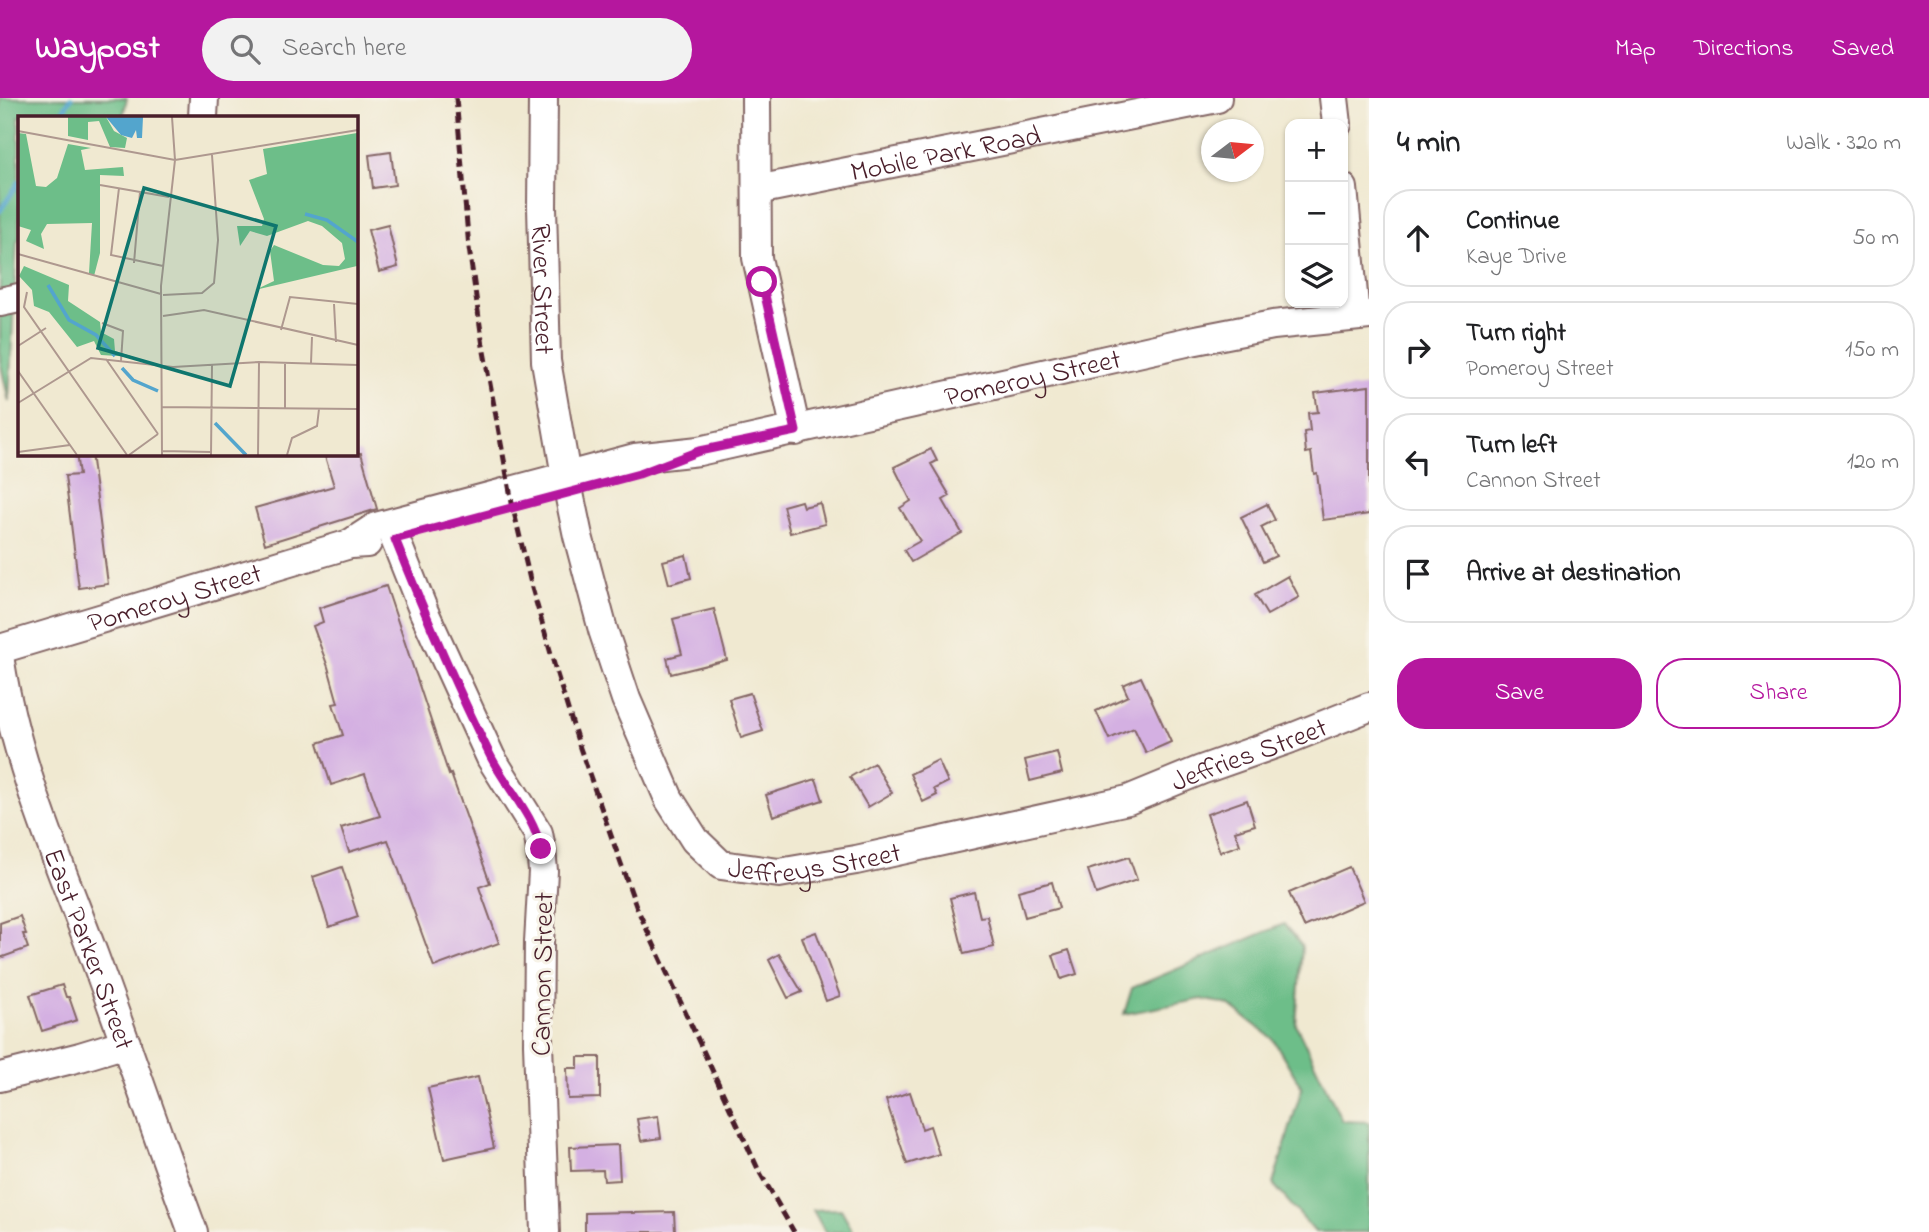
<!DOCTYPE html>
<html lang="en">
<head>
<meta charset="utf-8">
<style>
  :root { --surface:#fff; --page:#f2f2f2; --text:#202124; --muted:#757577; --line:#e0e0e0; --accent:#b5179e }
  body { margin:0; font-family:"Indie Flower",sans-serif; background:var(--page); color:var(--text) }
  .controls { position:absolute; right:21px; top:21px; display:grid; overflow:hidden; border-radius:14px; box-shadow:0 2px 5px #0004 }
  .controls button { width:63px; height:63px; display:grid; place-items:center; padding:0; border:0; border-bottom:2px solid var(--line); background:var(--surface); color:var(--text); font:35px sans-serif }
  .compass { position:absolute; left:1201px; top:21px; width:63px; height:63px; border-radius:50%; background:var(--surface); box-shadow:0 2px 5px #0004; rotate:74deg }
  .stop { position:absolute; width:21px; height:21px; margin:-16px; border:5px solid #b5179e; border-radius:50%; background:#fff }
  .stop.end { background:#b5179e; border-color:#fff; box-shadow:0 2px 7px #0008 }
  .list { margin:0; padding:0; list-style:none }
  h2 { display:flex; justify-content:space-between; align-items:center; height:91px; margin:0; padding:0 28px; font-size:30px }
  h2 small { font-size:23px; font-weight:400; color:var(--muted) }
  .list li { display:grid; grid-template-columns:46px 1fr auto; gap:21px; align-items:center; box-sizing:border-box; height:98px; margin:0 14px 14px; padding:0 14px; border:2px solid var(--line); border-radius:28px }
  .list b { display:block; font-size:26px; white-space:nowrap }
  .list p { margin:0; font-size:23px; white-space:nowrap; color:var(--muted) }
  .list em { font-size:23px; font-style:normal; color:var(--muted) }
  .actions { display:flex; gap:14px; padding:21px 28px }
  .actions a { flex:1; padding:16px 0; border:2px solid var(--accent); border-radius:28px; text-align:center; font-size:24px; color:var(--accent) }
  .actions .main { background:var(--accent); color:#fff }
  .icon { flex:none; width:38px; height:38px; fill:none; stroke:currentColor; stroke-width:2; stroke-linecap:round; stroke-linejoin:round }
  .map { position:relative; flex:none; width:1369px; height:1134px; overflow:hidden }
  header { display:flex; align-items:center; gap:42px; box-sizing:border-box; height:98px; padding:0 35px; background:var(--accent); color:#fff }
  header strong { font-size:33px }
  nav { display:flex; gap:38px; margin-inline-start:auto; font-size:24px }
  .search { width:490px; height:63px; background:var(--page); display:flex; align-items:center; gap:18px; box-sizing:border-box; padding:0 24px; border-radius:38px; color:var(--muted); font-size:26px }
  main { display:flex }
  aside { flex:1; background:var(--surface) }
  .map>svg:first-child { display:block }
  .forest { fill:#6dbe89; stroke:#5c6e5a; stroke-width:2 }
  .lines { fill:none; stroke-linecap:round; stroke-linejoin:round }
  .stream { stroke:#53a5cd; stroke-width:5 }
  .building { fill:#d4b0e2 }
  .minor-casing { stroke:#846665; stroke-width:32 }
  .minor { stroke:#fff; stroke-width:28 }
  .rail { stroke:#4a1f2b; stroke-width:5; stroke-dasharray:10 5; stroke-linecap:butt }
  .route { stroke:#b5179e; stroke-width:9 }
  .labels { text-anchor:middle; stroke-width:6; stroke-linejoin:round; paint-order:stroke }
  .street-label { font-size:28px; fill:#4a1f2b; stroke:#f7f3e8 }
  .inset-river { fill:none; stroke:#53a5cd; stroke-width:3.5 }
  .inset-road { fill:none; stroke:#ae988f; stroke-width:2 }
  .view { fill:#0f766e; fill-opacity:0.15; stroke:#0f766e; stroke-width:3.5 }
  .inset-edge { fill:none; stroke:#4a1f2b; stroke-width:3.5 }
</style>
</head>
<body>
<header>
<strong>Waypost</strong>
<div class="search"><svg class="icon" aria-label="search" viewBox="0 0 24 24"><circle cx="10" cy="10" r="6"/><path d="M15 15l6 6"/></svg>Search here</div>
<nav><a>Map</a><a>Directions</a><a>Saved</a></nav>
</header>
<main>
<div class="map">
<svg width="1369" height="1134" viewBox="0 0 1369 1134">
  <rect width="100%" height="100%" fill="#f7f3e8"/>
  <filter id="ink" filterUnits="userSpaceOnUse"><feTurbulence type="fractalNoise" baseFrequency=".0143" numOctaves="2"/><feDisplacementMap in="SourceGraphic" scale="14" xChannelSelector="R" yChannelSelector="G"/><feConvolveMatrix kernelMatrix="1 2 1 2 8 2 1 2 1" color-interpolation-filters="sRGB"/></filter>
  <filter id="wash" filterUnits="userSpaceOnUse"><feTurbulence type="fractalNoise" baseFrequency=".00686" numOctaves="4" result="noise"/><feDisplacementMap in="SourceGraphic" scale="28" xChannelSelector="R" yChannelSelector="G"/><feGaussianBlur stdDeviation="1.57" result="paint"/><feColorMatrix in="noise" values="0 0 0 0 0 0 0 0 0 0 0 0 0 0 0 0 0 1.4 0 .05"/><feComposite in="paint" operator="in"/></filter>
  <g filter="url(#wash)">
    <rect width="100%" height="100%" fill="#f0e9d1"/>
    <!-- forest -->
    <path class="forest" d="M0 0H127L123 19H19V142L17 143 9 304 0 263Z
      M1284 826 1302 848 1296 927 1342 1023 1369 1024V1134H1315L1273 1086 1302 990 1273 941 1229 907 1202 901 1124 916 1132 890Z
      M841 1111 854 1134H825L813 1112Z"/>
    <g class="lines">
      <!-- stream -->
      <path class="stream" d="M59 19 71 0
        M0 113 19 84"/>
    </g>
    <g id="blocks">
      <!-- building -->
      <path class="building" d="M391 54 395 87 373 90 369 57Z
        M388 127 398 169 379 174 368 132Z
        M1369 288V416L1323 422 1317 375 1314 376 1311 354 1306 355 1304 334 1310 333 1308 315 1318 314 1315 295Z
        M931 351 937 363 931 366 950 398 943 402 962 435 911 464 904 452 920 443 900 410 911 403 894 369Z
        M76 355H91L108 486 79 490 65 378 79 377Z
        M324 355H361L377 411 265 446 255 410 334 388Z
        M801 403 803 409 820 405 825 426 790 435 783 408Z
        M1267 406 1275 422 1261 429 1276 458 1263 464 1241 419Z
        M686 457 691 480 669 486 663 463Z
        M1288 478 1299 499 1267 517 1255 497Z
        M386 488 449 677 451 676 490 785 479 789 499 845 434 869 388 742 349 754 341 730 380 718 365 676 331 687 318 645 343 637 333 606 338 605 328 569 313 528 323 524 319 510Z
        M714 511 727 562 671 576 667 560 682 556 673 521Z
        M1141 579 1171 644 1146 655 1134 630 1109 641 1096 613 1128 598 1123 587Z
        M750 595 763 633 741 640 729 601Z
        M1057 654 1062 675 1030 683 1025 662Z
        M938 662 948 684 934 691 937 697 923 704 910 676Z
        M874 665 892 695 868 709 850 679Z
        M816 681 823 702 773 718 766 697Z
        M1247 702 1255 727 1235 733 1240 747 1220 754 1207 716Z
        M1129 759 1137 782 1096 796 1088 772Z
        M342 769 358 819 329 829 313 779Z
        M1349 769 1364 803 1304 829 1289 795Z
        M1052 784 1059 810 1025 819 1018 793Z
        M974 794 980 819 987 818 994 849 964 856 950 800Z
        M20 818 26 836H23L28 850 0 860V825Z
        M816 834 840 898 826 903 802 839Z
        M1069 852 1077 876 1061 881 1053 857Z
        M779 856 802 894 788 900 769 862Z
        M62 887 66 899H69L77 922 42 933 30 897Z
        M578 959H600V1000L568 1001 567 970H578Z
        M478 979 494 1050 444 1061 428 990Z
        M910 994 922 1031 930 1028 939 1056 907 1066 886 1002Z
        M658 1018 661 1040 641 1043 637 1021Z
        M618 1047 620 1082 604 1083 603 1072 571 1073 570 1049Z
        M632 1114V1115L674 1114 675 1134H585V1115Z"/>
    </g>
  </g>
  <g filter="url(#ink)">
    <use href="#blocks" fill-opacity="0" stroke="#846665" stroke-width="2"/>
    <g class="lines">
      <!-- minor casing -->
      <g class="minor-casing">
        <g id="minor">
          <path id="s1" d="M543 0 542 109 546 263 566 378"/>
          <path d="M756 0 757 160 796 333"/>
          <path d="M1334 0 1337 26"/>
          <path d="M203 19 204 0"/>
          <path d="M1343 90 1355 218"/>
          <path id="s2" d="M757 92 1217 0"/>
          <path d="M0 204 19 200"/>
          <path id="s3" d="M569 395 578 438 603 532 626 601 669 701 695 742 721 767 779 775 856 762 1128 702 1201 672 1289 641 1369 609"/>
          <path d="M395 441 424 514 491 660 538 735 541 751 543 773 539 844 538 946 545 1134"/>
          <path id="s4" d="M350 446 376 429 635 360 699 353 1191 243 1273 227 1369 217"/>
          <path id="s5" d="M0 551 323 454 350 446 367 445"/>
          <path id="s6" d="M0 564C16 666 58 762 94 858 128 950 159 1043 193 1134"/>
          <path d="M0 979 80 959 126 945"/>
        </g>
      </g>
      <!-- minor -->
      <use href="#minor" class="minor"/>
      <!-- rail -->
      <path class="rail" d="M456 0 469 150 483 248 513 410 532 490 556 573 580 650 636 808 759 1073 794 1134"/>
    </g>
  </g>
  <g class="lines" filter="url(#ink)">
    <!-- route -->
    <path class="route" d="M541 751C533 716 506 689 490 657 455 587 424 514 395 441L639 376 699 353 796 333 762 184"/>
  </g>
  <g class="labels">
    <!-- street labels -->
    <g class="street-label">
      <text dy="10" stroke="none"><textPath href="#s2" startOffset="192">Mobile Park Road</textPath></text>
      <text dy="10" stroke="none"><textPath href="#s1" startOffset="191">River Street</textPath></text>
      <text dy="10" stroke="none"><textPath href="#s4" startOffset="705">Pomeroy Street</textPath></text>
      <text dy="10" stroke="none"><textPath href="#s5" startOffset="182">Pomeroy Street</textPath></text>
      <text dy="10" stroke="none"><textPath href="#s3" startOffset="952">Jeffries Street</textPath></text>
      <text dy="10" stroke="none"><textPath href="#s3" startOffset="502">Jeffreys Street</textPath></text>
      <text dy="10" stroke="none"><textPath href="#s6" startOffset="301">East Parker Street</textPath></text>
      <text transform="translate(541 876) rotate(-89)" y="10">Cannon Street</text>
    </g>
  </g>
  <!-- overview -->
  <g transform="translate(18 18)">
    <rect width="340" height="340" fill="#f0e9d1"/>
    <path d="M50 1H88L96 15 109 22 107 32 92 31 81 5 70 6V24L50 20ZM0 17 8 18 18 70 28 71 39 62 50 28 73 32 63 34 67 54 105 51 106 60 82 59V137L76 160 71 157 74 107 29 108 23 118 26 133 8 125 13 114 0 110ZM339 17V150L237 174 256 165 252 135 256 129 305 149 321 150 327 143 324 127 304 110 290 105 249 120 232 115 222 130 219 110H244L246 103 231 64 249 58 245 33ZM6 150 51 169 50 185 82 206 83 216 96 223 97 235 116 241 83 239 76 225 59 231 31 196 16 190 14 174 1 160Z" fill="#6dbe89"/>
    <path d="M88 1H125L124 22H119L118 14 114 22 103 19Z" fill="#53a5cd"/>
    <path class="inset-river" d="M287 98 309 104 340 126M30 169 51 204 78 219 97 240M104 252 115 264 140 275M197 307 228 339"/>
    <path class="inset-road" d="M154 1 157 44M0 15 157 44 340 14M82 69 151 81M101 72 93 139 145 150M0 138 143 178M116 147 122 76M9 176 6 191 109 339M145 179 184 177 196 167 200 124 194 39M316 188 318 226M145 200 186 194 340 229M84 207 105 215 103 245M263 214 272 181 340 188M0 230 28 212M88 243 140 318M293 247 294 221M0 255 59 339M0 287 73 242 155 251 241 246 340 249M144 291 340 293M267 292V247M144 335 193 336M0 336 52 329M111 339 140 318M144 339 143 170 157 44M193 339 194 249M240 339 241 246M269 339 274 322 299 310 301 293"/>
    <path class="view" d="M126 72 258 110 212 270 80 232Z"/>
    <rect width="340" height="340" class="inset-edge"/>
  </g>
</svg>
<div class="controls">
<button>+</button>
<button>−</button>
<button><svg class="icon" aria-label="layers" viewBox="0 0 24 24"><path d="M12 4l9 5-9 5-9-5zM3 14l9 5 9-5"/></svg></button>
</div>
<svg class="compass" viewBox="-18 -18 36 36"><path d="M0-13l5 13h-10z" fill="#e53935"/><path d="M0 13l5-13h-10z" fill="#757577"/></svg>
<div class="stop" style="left:762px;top:184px"></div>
<div class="stop end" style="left:541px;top:751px"></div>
</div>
<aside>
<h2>4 min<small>Walk · 320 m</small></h2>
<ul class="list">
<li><svg class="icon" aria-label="ahead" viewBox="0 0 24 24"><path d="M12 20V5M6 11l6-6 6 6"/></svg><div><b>Continue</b><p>Kaye Drive</p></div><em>50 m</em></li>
<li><svg class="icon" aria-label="right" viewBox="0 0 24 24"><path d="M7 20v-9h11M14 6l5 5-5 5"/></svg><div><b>Turn right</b><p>Pomeroy Street</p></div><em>150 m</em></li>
<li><svg class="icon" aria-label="left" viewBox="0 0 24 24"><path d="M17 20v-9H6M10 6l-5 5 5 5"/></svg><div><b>Turn left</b><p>Cannon Street</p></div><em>120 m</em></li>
<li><svg class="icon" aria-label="arrive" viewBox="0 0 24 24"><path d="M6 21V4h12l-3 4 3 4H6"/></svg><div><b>Arrive at destination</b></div></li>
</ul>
<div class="actions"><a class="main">Save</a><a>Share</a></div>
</aside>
</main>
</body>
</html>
